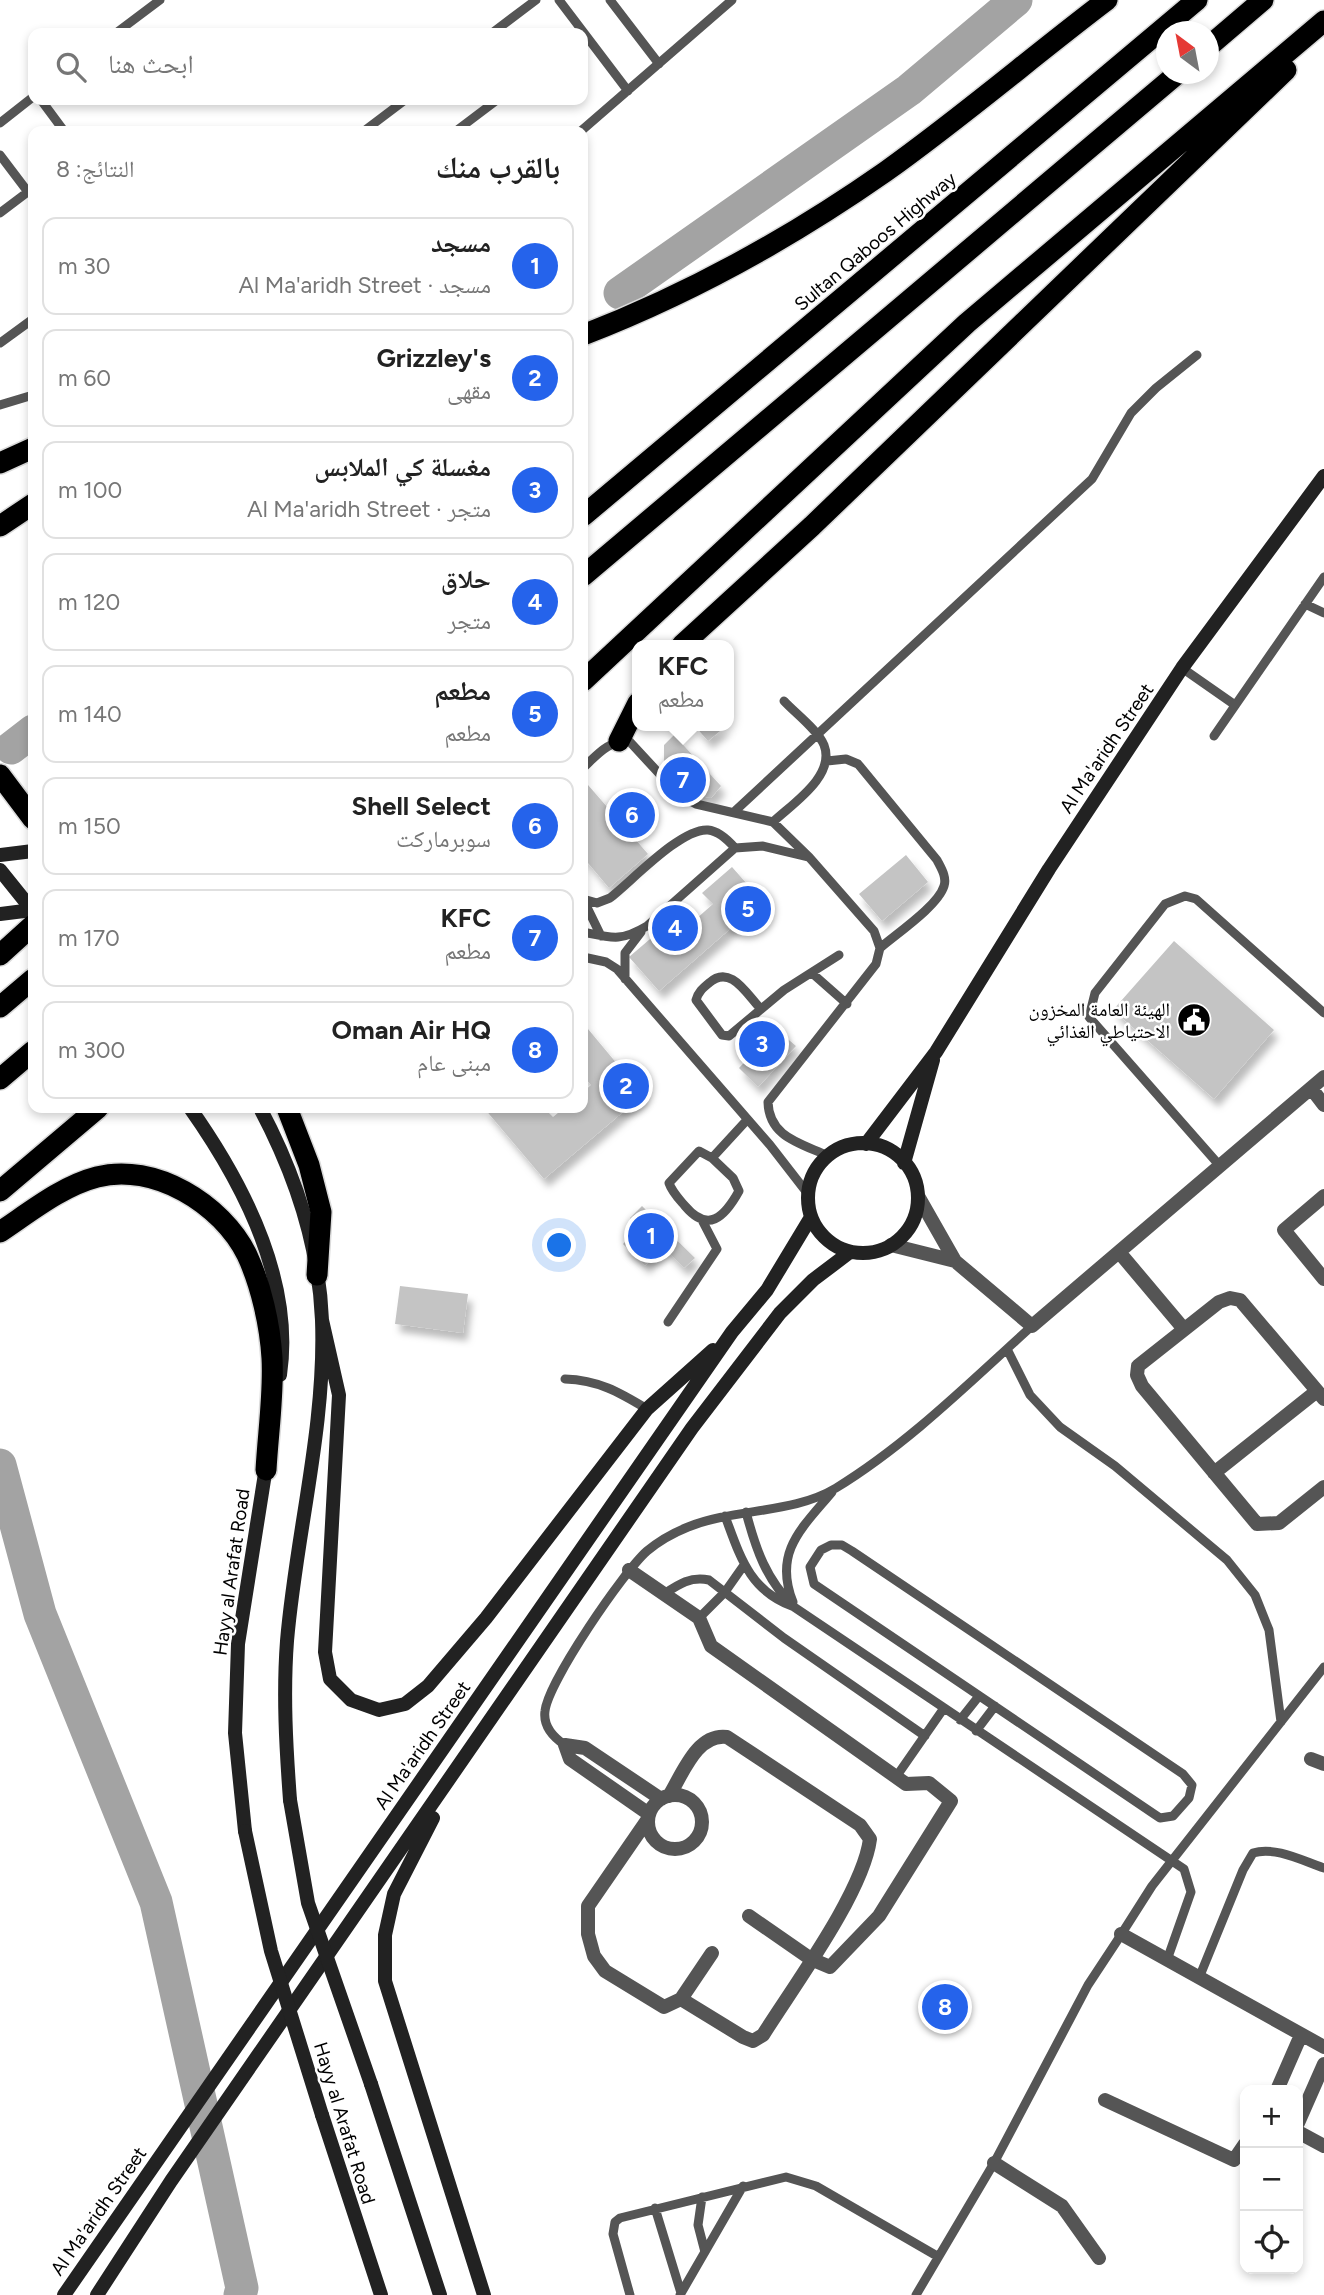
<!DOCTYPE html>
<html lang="ar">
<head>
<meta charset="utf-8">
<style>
  :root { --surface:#fff; --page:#f2f2f2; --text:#222; --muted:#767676; --line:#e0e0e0; --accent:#2563eb }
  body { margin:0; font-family:Figtree,"Noto Naskh Arabic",sans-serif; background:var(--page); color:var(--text); direction:rtl }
  .controls { position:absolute; right:21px; bottom:21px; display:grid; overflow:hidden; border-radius:14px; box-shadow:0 4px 10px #0003 }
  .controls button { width:63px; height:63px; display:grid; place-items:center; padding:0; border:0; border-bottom:2px solid var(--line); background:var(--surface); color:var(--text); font:35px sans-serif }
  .compass { position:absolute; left:1156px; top:21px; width:63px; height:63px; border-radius:50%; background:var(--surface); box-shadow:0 4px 10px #0003; rotate:328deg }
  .you { position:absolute; left:560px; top:1246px; width:24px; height:24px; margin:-18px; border:5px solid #fff; border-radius:50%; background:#1a73e8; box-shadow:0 0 0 10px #1a73e833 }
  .badge { display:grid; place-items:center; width:46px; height:46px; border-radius:50%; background:var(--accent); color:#fff; font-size:23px; font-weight:700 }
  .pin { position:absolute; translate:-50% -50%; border:4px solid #fff; box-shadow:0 2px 7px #0006 }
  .popup { position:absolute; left:632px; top:640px; width:102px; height:91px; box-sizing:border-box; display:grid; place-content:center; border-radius:14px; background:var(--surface); filter:drop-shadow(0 2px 5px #0005); font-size:23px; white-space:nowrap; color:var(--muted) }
  .popup b { font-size:26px; color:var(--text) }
  .popup::after { content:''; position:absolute; left:50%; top:100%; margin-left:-14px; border:14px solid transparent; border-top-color:var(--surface) }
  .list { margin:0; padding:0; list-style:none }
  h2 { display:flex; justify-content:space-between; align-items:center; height:91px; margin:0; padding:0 28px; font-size:30px }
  h2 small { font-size:23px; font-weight:400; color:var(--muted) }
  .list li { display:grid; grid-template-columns:46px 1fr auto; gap:21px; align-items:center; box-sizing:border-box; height:98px; margin:0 14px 14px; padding:0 14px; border:2px solid var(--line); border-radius:14px }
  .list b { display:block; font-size:26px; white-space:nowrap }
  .list p { margin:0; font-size:23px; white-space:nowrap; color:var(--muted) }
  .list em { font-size:23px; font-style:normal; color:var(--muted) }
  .icon { flex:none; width:38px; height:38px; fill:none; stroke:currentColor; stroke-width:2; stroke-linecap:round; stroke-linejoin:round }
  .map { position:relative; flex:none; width:1324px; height:2295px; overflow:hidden; direction:ltr }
  .search { position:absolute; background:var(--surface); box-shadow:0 4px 10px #0003; left:28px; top:28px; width:560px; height:77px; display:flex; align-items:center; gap:18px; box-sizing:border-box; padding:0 24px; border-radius:14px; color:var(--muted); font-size:26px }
  .panel { position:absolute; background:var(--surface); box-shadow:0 4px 10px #0003; left:28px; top:126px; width:560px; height:987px; border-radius:14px; direction:rtl }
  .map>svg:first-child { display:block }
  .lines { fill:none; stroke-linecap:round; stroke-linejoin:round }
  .river { stroke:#a3a3a3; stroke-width:33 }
  .building { fill:#c4c4c4; filter:url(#shadow) }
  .highway-casing { stroke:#dbdbdb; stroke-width:24 }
  .lane { stroke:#555; stroke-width:9 }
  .street { stroke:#555; stroke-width:14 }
  .secondary { stroke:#222; stroke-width:14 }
  .highway { stroke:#000; stroke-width:21 }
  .secondary-bridge { stroke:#222; stroke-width:14 }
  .labels { text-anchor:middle; stroke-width:5; stroke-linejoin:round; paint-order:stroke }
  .street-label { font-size:19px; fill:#000; stroke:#fff }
  .poi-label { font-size:19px; fill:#000; stroke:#fff; text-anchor:end }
</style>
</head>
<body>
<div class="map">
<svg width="1324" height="2295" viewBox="0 0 1324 2295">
  <defs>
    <filter id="shadow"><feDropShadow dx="4.5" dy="8" stdDeviation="3.5" flood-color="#0004"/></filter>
  </defs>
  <rect width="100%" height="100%" fill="#fff"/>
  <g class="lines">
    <!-- river -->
    <path class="river" d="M620 293 909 90 1016 0
      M11 748 33 731
      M0 1465 40 1614 156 1902 242 2288 240 2295"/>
  </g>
  <!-- building -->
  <path class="building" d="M695 726H726L708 741Z
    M674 735 721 786 711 798 684 793 664 764V745Z
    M588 785 648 854 609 888 583 857V789Z
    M906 855 928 882 882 921 859 894Z
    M732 867 762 901 659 991 629 957 677 916 687 927 713 904 702 893Z
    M1174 941 1274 1030 1214 1099 1113 1010Z
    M583 1023 643 1095 544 1179 484 1108H544L553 1117 564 1108H583V1092L591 1085 583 1076Z
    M776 1029 796 1046 758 1087 739 1068Z
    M642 1206 695 1258 684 1268 663 1247 645 1266 623 1244 640 1227 630 1218Z
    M400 1286 468 1294 463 1333 395 1324Z"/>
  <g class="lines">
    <!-- highway casing -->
    <g class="highway-casing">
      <path id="highway" d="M1208 47 1263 0
        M583 335C689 294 792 237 885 172 961 118 1033 56 1107 0
        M0 463 33 448
        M583 516 1197 0
        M0 526 33 504
        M583 576 1177 74
        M682 645 812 526 1286 70
        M583 681 967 323 1324 21
        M619 741 638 703
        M0 775 33 819
        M0 955 33 925
        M0 1007 33 979
        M0 1079 33 1051
        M287 1108 309 1165 321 1212 317 1275
        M0 1191 98 1108
        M0 1232C30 1212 62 1186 97 1177 154 1162 222 1204 247 1255 261 1285 270 1325 272 1358 274 1394 268 1433 266 1470"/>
    </g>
    <!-- lane -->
    <path class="lane" d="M559 0 628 91
      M610 0 659 64
      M116 33 160 0
      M492 33 536 0
      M41 100 64 131
      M0 123 33 97
      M364 131 405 100
      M456 131 497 100
      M581 131 732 0
      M0 155 28 192
      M0 213 33 188
      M0 343 33 319
      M0 405 33 395
      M1305 604 1324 613
      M1182 668 1235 705
      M1214 736 1324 577
      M827 761 846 759 858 764 937 860C941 868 947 877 944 886 938 906 896 934 880 948
      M583 768C597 755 609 739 630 742L679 795 696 804 773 822 809 857 874 931 880 948 876 964 768 1102C769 1137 800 1143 828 1156
      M735 811 1092 479 1131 413 1156 388 1197 355
      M773 822C792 804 836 776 824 745 818 730 795 713 784 701
      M583 899 597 903 610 898C632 881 681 828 708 830 719 831 728 840 735 848
      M583 899 601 936
      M583 932C612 938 620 942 647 926L735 848 763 846 808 857
      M583 957 606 962 617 969 770 1145 808 1194
      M813 974 847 1004
      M625 979V953L641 932
      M760 1008C746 993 730 964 709 983 703 988 698 992 696 1000L722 1035 729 1036 784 990 839 955
      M712 1158 733 1178 739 1191C724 1218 708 1233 685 1206 679 1199 672 1192 669 1183L699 1151 712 1158 746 1121
      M1220 1166 1089 1017 1095 993 1165 904 1185 896 1196 899 1324 1013
      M668 1322 717 1249 703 1222
      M1007 1349 1030 1395 1060 1427 1115 1466 1227 1560 1255 1595 1269 1630 1281 1722
      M565 1379C598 1380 619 1392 647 1409
      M746 1512C756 1550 766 1579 794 1607L1184 1869 1191 1892 1167 1960
      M725 1516C740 1556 749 1590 792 1606
      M831 1545H842L852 1551 1183 1774 1192 1785 1189 1798 1173 1816 1160 1818 1154 1814 814 1584 810 1567 821 1550Z
      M664 1594C679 1584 691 1576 709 1580L784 1638 925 1736
      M793 1602C773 1552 802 1528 832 1492
      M699 1618 725 1592 744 1565
      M960 1720 979 1696
      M976 1731 995 1706
      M565 1745C553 1737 543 1726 545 1711 548 1682 624 1571 647 1551 659 1541 673 1533 688 1527 735 1508 793 1514 836 1488 908 1444 970 1382 1032 1326
      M896 1777 944 1708
      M1199 1978 1243 1870 1253 1853C1275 1846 1303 1861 1324 1868
      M702 2197 698 2225 705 2252
      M655 2208 681 2293
      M630 2295 613 2234 615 2222 620 2218 786 2177 816 2186 937 2256
      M680 2295 743 2186
      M916 2295 994 2163 1088 1985 1117 1941 1152 1886 1324 1667"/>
    <!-- street -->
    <path class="street" d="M1311 1088 1324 1105
      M918 1196 955 1261 1032 1326 1324 1077
      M1324 1196 1284 1230 1324 1279
      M891 1245 955 1261
      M1119 1252 1183 1328
      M1324 1399 1240 1300 1230 1298 1219 1302 1138 1366 1137 1375 1142 1386 1257 1524 1279 1523 1324 1487
      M1214 1473 1317 1391
      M629 1570 699 1618 711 1646 906 1784 929 1783 951 1801 879 1916 830 1967 811 1959 749 1916
      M565 1745 585 1748 661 1799
      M565 1745 570 1759 649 1814
      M1311 1759 1324 1764
      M648 1822a27 27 0 1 1 54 0a27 27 0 1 1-54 0Z
      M669 1796C683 1773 697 1733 727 1737L860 1825 870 1839C863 1893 793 1987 763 2035L753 2041 743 2037 681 1999
      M648 1819 588 1906V1934L594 1956 605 1971 664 2007 681 1999 712 1953
      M1121 1934 1324 2047
      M1277 2090 1301 2035
      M1105 2100 1234 2160 1245 2144
      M1298 2123 1324 2064
      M1298 2132 1324 2146
      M994 2163 1062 2206 1099 2258"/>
    <!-- secondary -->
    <path class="secondary" d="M0 855 33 851
      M0 870 33 911
      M0 914 32 910
      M190 1108C243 1183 294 1280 280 1375
      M260 1108C294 1172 319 1246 322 1320 326 1427 296 1534 287 1641 283 1694 286 1746 290 1800
      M808 1198a55 55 0 1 1 110 0a55 55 0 1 1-110 0Z
      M866 1144 936 1052 1049 869 1182 668 1324 476
      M904 1163 933 1060
      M322 1320 339 1395 325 1652 330 1679 351 1700 379 1710 405 1704 428 1686 486 1618 647 1409 713 1350
      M433 1818 394 1894 385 1935V1981L484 2295
      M245 1831 235 1733 238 1644 267 1461
      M371 2084 440 2295
      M322 2115 381 2295
      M64 2295 732 1332 767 1290 811 1217
      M97 2295 171 2181 692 1428 780 1313 813 1280 850 1252"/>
    <!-- highway -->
    <use href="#highway" class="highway"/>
    <!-- secondary-bridge -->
    <path class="secondary-bridge" d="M290 1800 308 1903 371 2084
      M245 1831 271 1951 322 2115"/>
  </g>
  <!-- icons -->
  <defs>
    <g id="civic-disc" transform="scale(1.75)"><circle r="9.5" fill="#000" stroke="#fff"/><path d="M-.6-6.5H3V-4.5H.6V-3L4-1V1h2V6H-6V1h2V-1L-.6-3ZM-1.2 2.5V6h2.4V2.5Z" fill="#fff"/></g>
  </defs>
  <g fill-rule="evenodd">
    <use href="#civic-disc" x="1194" y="1020"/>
  </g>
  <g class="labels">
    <!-- street labels -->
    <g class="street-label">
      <text transform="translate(875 241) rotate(-40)" y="7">Sultan Qaboos Highway</text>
      <text transform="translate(1106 748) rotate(-56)" y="7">Al Ma'aridh Street</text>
      <text transform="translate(231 1572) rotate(-82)" y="7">Hayy al Arafat Road</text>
      <text transform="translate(422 1745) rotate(-55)" y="7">Al Ma'aridh Street</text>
      <text transform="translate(345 2123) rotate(73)" y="7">Hayy al Arafat Road</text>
      <text transform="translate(98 2211) rotate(-55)" y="7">Al Ma'aridh Street</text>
    </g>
    <!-- poi labels -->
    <g class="poi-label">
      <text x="1170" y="1016">الهيئة العامة المخزون<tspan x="1170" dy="22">الاحتياطي الغذائي</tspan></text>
    </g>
  </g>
</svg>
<div class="controls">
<button>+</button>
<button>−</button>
<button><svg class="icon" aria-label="locate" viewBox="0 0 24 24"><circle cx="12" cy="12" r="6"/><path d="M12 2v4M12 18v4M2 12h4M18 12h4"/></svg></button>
</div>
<svg class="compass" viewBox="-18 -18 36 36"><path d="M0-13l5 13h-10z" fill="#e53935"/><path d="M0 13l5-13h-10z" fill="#767676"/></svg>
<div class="you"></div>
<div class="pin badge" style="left:651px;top:1236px">1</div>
<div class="pin badge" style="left:626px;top:1086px">2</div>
<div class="pin badge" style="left:762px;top:1044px">3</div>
<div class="pin badge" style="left:675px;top:928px">4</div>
<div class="pin badge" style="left:748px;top:909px">5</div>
<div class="pin badge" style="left:632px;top:815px">6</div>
<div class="pin badge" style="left:683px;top:780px">7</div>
<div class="popup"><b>KFC</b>مطعم</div>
<div class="pin badge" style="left:945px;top:2007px">8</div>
<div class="search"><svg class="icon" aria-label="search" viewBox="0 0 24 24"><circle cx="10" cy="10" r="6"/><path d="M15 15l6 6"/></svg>ابحث هنا</div>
<section class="panel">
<h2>بالقرب منك<small>النتائج: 8</small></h2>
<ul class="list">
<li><span class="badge">1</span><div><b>مسجد</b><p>مسجد · Al Ma'aridh Street</p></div><em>30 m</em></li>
<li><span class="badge">2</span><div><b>Grizzley's</b><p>مقهى</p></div><em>60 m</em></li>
<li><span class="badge">3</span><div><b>مغسلة كي الملابس</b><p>متجر · Al Ma'aridh Street</p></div><em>100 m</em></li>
<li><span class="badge">4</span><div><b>حلاق</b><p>متجر</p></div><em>120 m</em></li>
<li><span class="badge">5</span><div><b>مطعم</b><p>مطعم</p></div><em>140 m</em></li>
<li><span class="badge">6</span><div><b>Shell Select</b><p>سوبرماركت</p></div><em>150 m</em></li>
<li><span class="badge">7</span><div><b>KFC</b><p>مطعم</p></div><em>170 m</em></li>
<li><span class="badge">8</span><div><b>Oman Air HQ</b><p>مبنى عام</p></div><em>300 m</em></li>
</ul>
</section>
</div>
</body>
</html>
